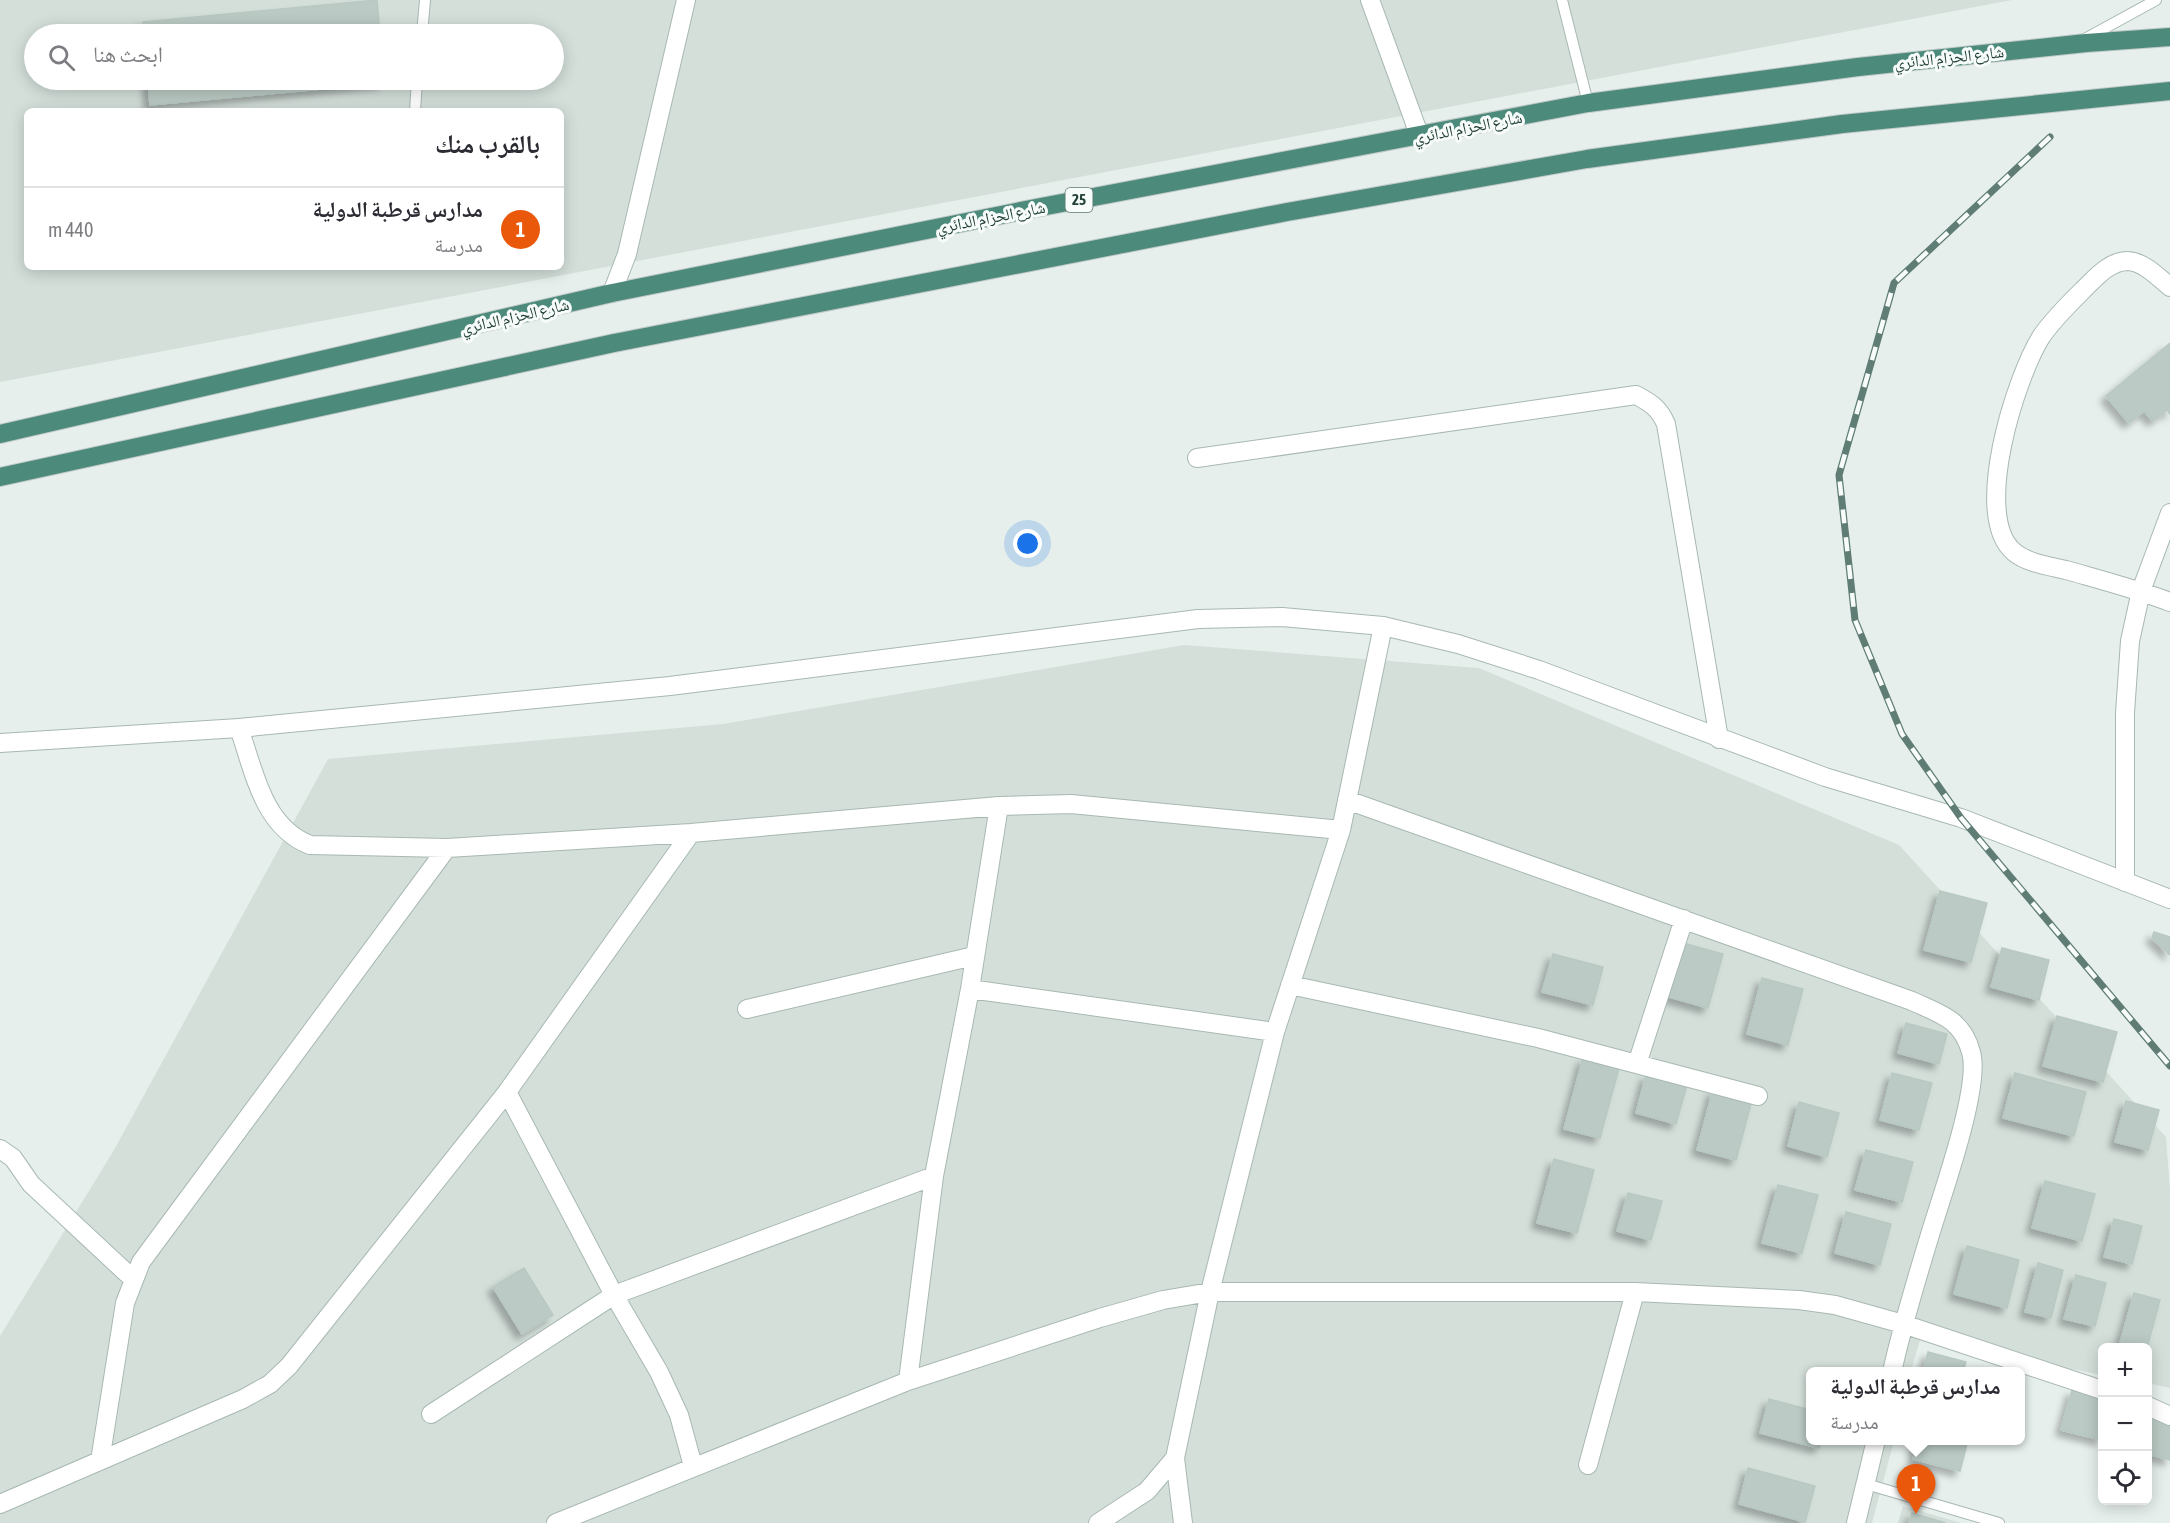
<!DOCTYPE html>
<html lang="ar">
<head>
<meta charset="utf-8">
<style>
  :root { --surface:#fff; --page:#f7f7f7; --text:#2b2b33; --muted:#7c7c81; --line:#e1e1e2; --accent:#ea580c }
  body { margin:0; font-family:"Asap Condensed","Noto Naskh Arabic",sans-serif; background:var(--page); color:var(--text); direction:rtl }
  .controls { position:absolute; right:18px; bottom:18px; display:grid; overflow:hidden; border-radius:9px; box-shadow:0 3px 15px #0003 }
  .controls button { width:54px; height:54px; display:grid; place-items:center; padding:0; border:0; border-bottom:2px solid var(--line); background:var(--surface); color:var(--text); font:30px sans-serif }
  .you { position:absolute; left:1028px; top:544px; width:21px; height:21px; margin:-15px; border:4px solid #fff; border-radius:50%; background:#1a73e8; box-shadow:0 0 0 9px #1a73e833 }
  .badge { display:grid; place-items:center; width:39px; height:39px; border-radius:50%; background:var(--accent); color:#fff; font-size:20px; font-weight:700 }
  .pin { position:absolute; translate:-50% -50px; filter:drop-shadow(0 2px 3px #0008) }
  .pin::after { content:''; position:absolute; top:32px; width:21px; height:18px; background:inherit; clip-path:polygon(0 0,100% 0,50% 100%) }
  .popup { position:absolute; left:1806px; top:1367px; width:219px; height:78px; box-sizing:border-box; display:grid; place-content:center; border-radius:9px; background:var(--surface); filter:drop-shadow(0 2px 4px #0005); font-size:20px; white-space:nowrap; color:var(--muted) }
  .popup b { font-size:22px; color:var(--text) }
  .popup::after { content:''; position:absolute; left:50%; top:100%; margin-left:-12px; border:12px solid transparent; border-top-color:var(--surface) }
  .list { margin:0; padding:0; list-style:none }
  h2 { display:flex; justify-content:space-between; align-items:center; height:78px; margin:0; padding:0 24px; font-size:26px }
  h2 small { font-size:20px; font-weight:400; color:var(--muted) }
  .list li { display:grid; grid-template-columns:39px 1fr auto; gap:18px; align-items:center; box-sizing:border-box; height:84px; padding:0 24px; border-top:2px solid var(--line) }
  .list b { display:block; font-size:22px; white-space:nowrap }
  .list p { margin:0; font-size:20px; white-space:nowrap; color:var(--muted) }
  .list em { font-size:20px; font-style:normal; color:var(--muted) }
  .icon { flex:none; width:33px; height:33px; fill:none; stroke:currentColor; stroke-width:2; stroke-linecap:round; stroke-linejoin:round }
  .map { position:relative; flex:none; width:2170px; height:1523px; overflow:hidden; direction:ltr }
  .search { position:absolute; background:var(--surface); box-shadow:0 3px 15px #0003; left:24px; top:24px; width:540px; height:66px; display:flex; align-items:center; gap:15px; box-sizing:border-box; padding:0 21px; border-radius:33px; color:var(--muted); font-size:22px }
  .panel { position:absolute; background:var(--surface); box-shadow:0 3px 15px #0003; left:24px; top:108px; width:540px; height:162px; border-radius:9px; direction:rtl }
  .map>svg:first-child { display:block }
  .built { fill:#d4dfda; fill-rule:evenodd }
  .building { fill:#bbcac4; stroke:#b8c9c2; stroke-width:1.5; filter:url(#shadow) }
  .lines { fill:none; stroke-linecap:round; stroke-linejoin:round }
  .service-casing { stroke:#a8b8b2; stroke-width:12 }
  .minor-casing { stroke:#a8b8b2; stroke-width:20 }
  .tertiary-casing { stroke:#a8b8b2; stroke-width:20 }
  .trunk-casing { stroke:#c2cac8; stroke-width:20 }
  .service { stroke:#fff; stroke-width:10 }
  .minor { stroke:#fff; stroke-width:18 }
  .tertiary { stroke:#fff; stroke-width:18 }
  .trunk { stroke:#4c8a7c; stroke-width:18 }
  .rail-casing { stroke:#5f7d75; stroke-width:7 }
  .rail { stroke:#f7fbf9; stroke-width:4.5; stroke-dasharray:14; stroke-linecap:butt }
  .labels { text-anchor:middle; stroke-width:6; stroke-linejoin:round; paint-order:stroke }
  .shield { fill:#f7fbf9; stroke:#637a73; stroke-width:1.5 }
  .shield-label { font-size:15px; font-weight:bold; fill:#24423a }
  .street-label { font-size:16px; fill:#24423a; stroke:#f7fbf9 }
</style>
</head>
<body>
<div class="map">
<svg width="2170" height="1523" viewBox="0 0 2170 1523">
  <defs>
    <filter id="shadow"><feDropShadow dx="-5.5" dy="5.5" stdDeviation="3" flood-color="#0004"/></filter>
  </defs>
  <rect width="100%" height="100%" fill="#e6efeb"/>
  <!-- built -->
  <path class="built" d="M0 0H2012L0 382ZM34 34H554V80H34ZM27 111H561V267H27Z
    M1184 645 1479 668 1899 845 2166 1137 2170 1191V1388L2148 1383V1348H2102V1375L1920 1340 1911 1371 1811 1372V1440L1894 1441 1872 1523H0V1336L114 1150 328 759 723 724Z
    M1903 1506 1961 1523H1898Z"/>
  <!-- building -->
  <path class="building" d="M377 0 380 34H144L143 22Z
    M148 80H384V83L150 105Z
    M2170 343V414L2167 410 2153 421 2144 411 2129 423 2106 396Z
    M1940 891 1987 903 1971 962 1924 950Z
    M2154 932 2170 937V955L2152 938Z
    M1683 943 1723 954 1708 1008 1669 997Z
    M2002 948 2049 960 2039 1000 1991 987Z
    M1553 954 1603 967 1593 1005 1542 992Z
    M1762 978 1803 989 1788 1045 1747 1034Z
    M2057 1016 2117 1032 2103 1082 2043 1066Z
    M1906 1023 1947 1034 1939 1064 1898 1053Z
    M1583 1058 1619 1068 1600 1138 1564 1129Z
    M1892 1073 1932 1083 1919 1130 1880 1120Z
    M2015 1073 2086 1092 2074 1136 2003 1118Z
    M1646 1075 1687 1085 1676 1124 1636 1113Z
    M1713 1090 1752 1100 1736 1160 1697 1150Z
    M2126 1101 2159 1110 2148 1150 2115 1142Z
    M1799 1102 1839 1113 1827 1157 1788 1146Z
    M1866 1150 1913 1162 1902 1202 1855 1190Z
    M1554 1159 1594 1170 1577 1233 1537 1223Z
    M2045 1181 2095 1194 2082 1241 2032 1228Z
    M1778 1185 1818 1195 1802 1253 1762 1243Z
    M1628 1193 1662 1201 1651 1240 1617 1231Z
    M1846 1212 1891 1224 1880 1265 1835 1253Z
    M2114 1219 2142 1226 2132 1264 2104 1257Z
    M1967 1246 2019 1260 2007 1308 1954 1294Z
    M2038 1263 2063 1270 2051 1318 2025 1312Z
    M524 1268 553 1315 522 1334 493 1287Z
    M2076 1275 2106 1283 2095 1326 2064 1319Z
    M2134 1293 2160 1300 2147 1348 2120 1343Z
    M1928 1352 1966 1362 1963 1372H1923Z
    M2072 1390 2102 1398V1440L2061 1430Z
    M1769 1399 1811 1410V1440H1822L1819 1448 1760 1433Z
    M2148 1418 2170 1423V1460L2148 1454Z
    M1918 1440H1968L1960 1471 1913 1459Z
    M1748 1468 1815 1486 1805 1522 1739 1504Z
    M1912 1513 1946 1523H1909Z"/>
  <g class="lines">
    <!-- service casing -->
    <g class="service-casing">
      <path id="service" d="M1562 0 1588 103
        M422 34 425 0
        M2083 40 2156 0
        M415 111 417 80
        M1866 1484 1999 1523"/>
    </g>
    <!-- minor casing -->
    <g class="minor-casing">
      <path id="minor" d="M1370 0 1420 137
        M2170 287C2158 277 2144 262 2128 261 2111 261 2098 275 2087 286 2071 302 2053 319 2041 337 2016 377 1971 516 2014 552 2027 563 2049 566 2066 570 2101 580 2136 589 2170 602
        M612 293 627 254 686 0
        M1197 458 1636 395C1651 403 1659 408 1666 424L1719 739
        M239 728C254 771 263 827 310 845L447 848 691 833 999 806 1071 804 1341 830
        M1347 800 1912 1001C1940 1014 1962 1019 1971 1052 1981 1085 1944 1189 1933 1225 1918 1274 1903 1322 1892 1372
        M2125 882V713L2130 641 2141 591 2170 513
        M1290 985 1538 1038 1758 1096
        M970 989 1275 1032
        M747 1009 974 956
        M1637 1064 1684 919
        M507 1092 614 1295 659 1372 679 1415 693 1466
        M0 1149 13 1158 31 1184 133 1279
        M908 1381 934 1176 970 989 999 806
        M2148 1406 2170 1416
        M431 1414 614 1295 934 1176
        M100 1461 125 1303 141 1262 447 848
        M1588 1465 1635 1292
        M0 1504 243 1399 270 1384 289 1366 507 1092 691 833
        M556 1523 908 1381 1100 1318 1163 1300 1210 1292H1635L1799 1300 1835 1305 1903 1324 2102 1390
        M1098 1523 1147 1491 1175 1458
        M1183 1523 1175 1458 1210 1292 1275 1032 1341 830 1383 626
        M1856 1523 1876 1440"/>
    </g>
    <!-- tertiary casing -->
    <g class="tertiary-casing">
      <path id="tertiary" d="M0 743 239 728 670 686 1198 619 1282 617 1383 626 1458 644 1539 670 1825 777 1961 818 2170 899"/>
    </g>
    <!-- trunk casing -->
    <g class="trunk-casing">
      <path id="trunk" d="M0 434 612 293 1041 207 1588 103 1858 67 2086 43 2170 37
        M0 477 614 343 1287 212 1587 159 1842 124 2170 91"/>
    </g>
    <!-- service -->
    <use href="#service" class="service"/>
    <!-- minor -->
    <use href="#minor" class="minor"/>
    <!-- tertiary -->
    <use href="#tertiary" class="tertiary"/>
    <!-- trunk -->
    <use href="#trunk" class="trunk"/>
    <!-- rail casing -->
    <g class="rail-casing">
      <path id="rail" d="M2050 137 1894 283 1839 475 1855 620 1902 734 1961 818 2170 1066"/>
    </g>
    <!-- rail -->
    <use href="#rail" class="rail"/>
  </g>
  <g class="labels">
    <!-- shield labels -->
    <rect class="shield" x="1065.5" y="188" width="27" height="24" rx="4.5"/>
    <g class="shield-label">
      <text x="1079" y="205">25</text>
    </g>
    <!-- street labels -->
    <g class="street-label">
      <text transform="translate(1949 57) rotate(-6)" y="6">شارع الحزام الدائري</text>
      <text transform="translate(1468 127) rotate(-11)" y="6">شارع الحزام الدائري</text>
      <text transform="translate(991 217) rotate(-11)" y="6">شارع الحزام الدائري</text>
      <text transform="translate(515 316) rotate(-13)" y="6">شارع الحزام الدائري</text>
    </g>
  </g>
</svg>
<div class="controls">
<button>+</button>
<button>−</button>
<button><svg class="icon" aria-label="locate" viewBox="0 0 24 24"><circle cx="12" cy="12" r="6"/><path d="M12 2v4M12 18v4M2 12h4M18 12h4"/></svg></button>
</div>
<div class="you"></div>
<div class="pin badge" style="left:1916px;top:1514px">1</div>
<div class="popup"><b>مدارس قرطبة الدولية</b>مدرسة</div>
<div class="search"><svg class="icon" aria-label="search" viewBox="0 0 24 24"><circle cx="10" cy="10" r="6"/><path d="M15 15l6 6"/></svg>ابحث هنا</div>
<section class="panel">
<h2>بالقرب منك<small></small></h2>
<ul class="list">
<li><span class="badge">1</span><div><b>مدارس قرطبة الدولية</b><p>مدرسة</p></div><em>440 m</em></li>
</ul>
</section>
</div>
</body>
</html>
